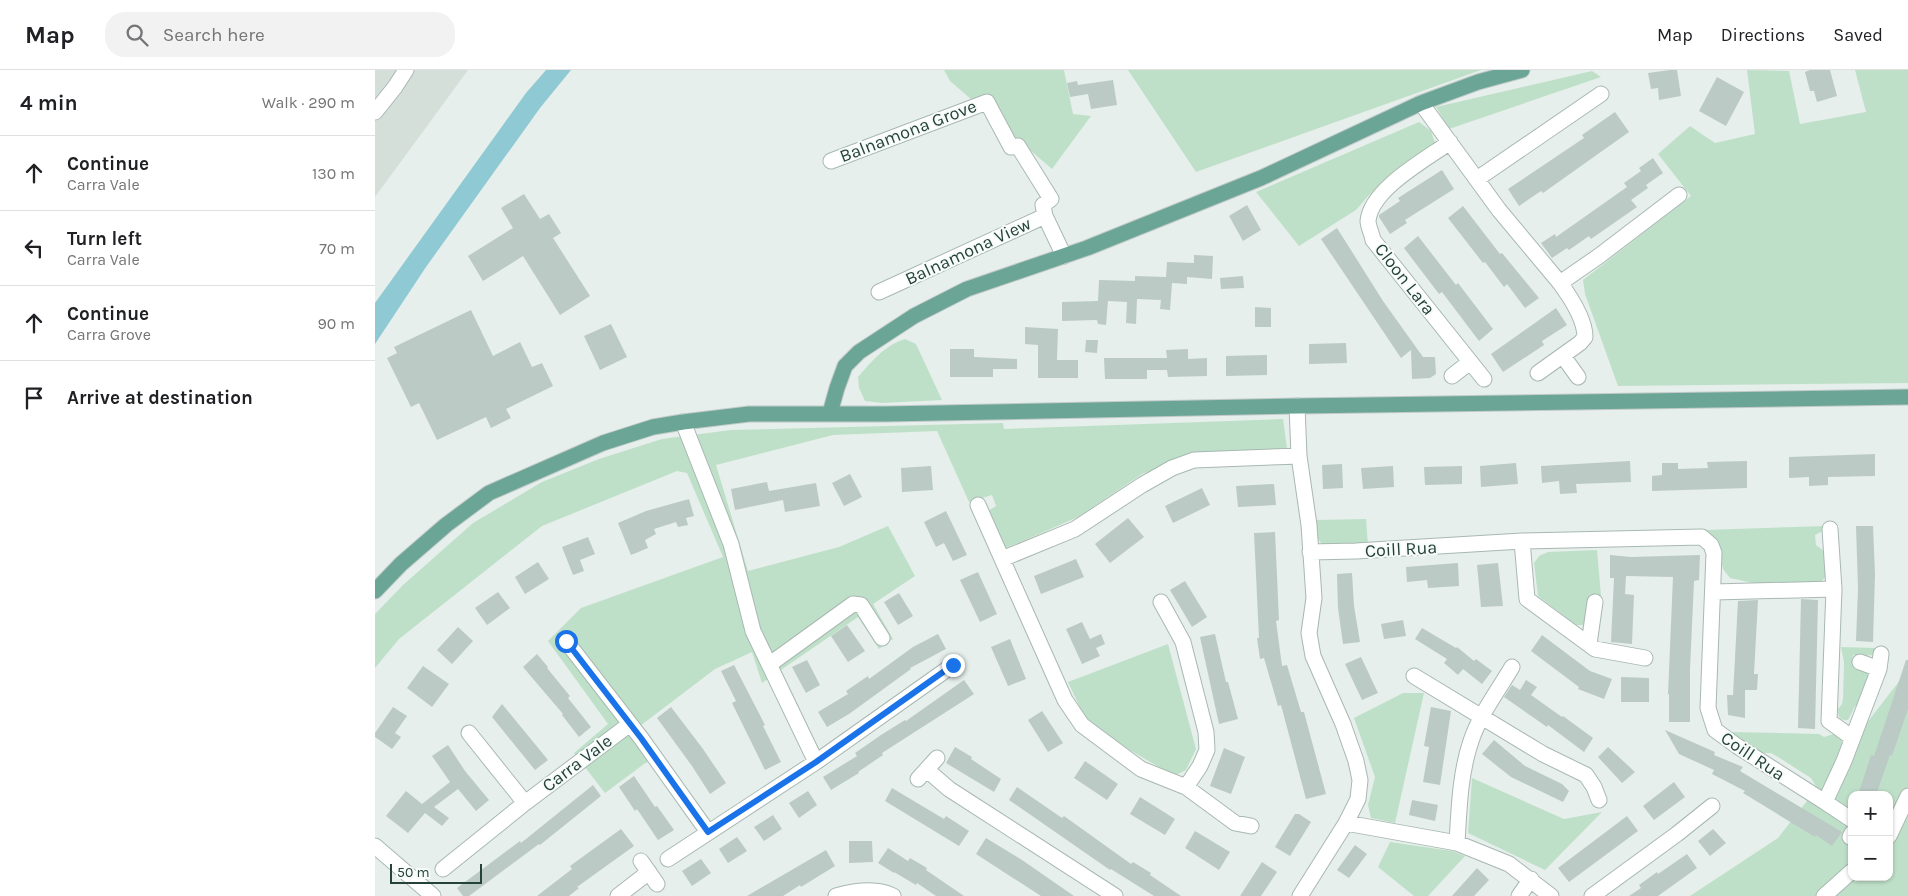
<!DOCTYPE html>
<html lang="en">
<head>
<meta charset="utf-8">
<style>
  :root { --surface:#fff; --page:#f2f2f2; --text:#202124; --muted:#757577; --line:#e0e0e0 }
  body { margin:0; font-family:Karla,sans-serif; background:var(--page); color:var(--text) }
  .controls { position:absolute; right:15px; bottom:15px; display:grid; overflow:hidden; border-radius:10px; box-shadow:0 1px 4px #0004 }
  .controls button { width:45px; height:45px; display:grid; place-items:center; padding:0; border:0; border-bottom:1px solid var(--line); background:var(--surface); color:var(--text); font:25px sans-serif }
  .scale { position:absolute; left:15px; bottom:12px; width:92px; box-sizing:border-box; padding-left:5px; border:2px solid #24423a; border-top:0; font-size:14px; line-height:18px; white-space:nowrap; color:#24423a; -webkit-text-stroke:4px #f7fbf9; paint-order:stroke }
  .stop { position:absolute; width:15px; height:15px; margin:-11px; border:4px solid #1a73e8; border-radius:50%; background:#fff }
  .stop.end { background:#1a73e8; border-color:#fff; box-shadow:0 1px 5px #0008 }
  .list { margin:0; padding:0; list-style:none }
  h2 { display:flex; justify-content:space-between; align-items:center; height:65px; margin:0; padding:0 20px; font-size:21px }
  h2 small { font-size:16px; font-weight:400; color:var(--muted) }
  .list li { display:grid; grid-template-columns:32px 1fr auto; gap:15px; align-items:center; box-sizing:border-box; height:75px; padding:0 20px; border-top:1px solid var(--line) }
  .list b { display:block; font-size:19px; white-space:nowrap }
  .list p { margin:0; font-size:16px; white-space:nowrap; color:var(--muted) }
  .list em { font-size:16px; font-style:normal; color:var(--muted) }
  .icon { flex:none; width:28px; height:28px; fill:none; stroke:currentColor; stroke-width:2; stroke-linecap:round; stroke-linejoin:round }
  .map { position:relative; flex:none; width:1533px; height:826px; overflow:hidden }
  header { display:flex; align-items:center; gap:30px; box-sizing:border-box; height:70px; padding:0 25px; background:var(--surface); border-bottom:1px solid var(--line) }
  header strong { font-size:24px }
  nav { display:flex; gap:28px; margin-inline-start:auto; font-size:18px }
  .search { width:350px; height:45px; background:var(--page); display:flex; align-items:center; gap:12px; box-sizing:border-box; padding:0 18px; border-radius:20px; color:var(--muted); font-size:19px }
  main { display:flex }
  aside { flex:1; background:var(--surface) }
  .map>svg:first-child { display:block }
  .built { fill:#d4dfda }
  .green { fill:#bfe0c8; fill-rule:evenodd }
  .water { fill:#8ec9d4 }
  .building { fill:#bbcac4 }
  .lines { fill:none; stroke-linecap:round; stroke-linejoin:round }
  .minor-casing { stroke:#a8b8b2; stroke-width:17 }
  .major-casing { stroke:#c2cac8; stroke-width:17 }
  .minor { stroke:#fff; stroke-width:15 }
  .major { stroke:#6aa596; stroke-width:15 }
  .route { stroke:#1a73e8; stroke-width:6 }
  .labels { text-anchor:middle; stroke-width:4; stroke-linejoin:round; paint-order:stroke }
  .street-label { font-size:18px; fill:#24423a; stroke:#f7fbf9 }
</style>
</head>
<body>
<header>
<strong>Map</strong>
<div class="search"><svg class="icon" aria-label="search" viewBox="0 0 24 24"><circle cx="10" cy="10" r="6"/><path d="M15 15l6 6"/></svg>Search here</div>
<nav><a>Map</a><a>Directions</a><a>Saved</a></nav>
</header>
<main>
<aside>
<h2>4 min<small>Walk · 290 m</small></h2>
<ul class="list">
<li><svg class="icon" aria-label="ahead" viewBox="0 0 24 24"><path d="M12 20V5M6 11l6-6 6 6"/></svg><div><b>Continue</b><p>Carra Vale</p></div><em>130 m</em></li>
<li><svg class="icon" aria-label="left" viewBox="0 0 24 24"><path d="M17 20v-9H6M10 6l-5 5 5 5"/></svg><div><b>Turn left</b><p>Carra Vale</p></div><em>70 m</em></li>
<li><svg class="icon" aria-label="ahead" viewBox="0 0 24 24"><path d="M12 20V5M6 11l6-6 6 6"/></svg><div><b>Continue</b><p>Carra Grove</p></div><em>90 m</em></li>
<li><svg class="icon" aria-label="arrive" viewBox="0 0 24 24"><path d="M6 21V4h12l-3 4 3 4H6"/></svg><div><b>Arrive at destination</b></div></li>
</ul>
</aside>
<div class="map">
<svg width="1533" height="826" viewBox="0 0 1533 826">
  <rect width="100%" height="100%" fill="#e6efeb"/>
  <!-- built -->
  <path class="built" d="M0 0H93L0 127Z"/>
  <!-- green -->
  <path class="green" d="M569 0H689L698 44 716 46 677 99 575 11Z
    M753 0H1106L821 102Z
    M1372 0 1414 1 1425 54 1491 42 1480 0H1533V313L1243 316 1210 224 1208 210 1316 126 1283 84 1315 56 1340 73 1380 64Z
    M1217 1 1226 7 1074 59 1061 37Z
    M1044 52 1056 61 1060 73 994 125 981 140 924 176 881 122Z
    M530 269 541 274 567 330 507 333 490 331 484 318 483 307C496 292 510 275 530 269Z
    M908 349 912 378 807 389 767 404 703 447 627 480 611 442 621 436 617 425 594 432 562 361 458 365 341 395 373 501 464 477 513 456 540 506 498 534 518 569 504 579 483 547 387 613 377 582 340 599 265 656 287 684 269 694 230 723 199 683 233 654 173 571 206 538 348 487 312 403 302 401 167 456 24 569 0 598V544L28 515 98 453 167 412 224 389 287 369 356 360 628 353 629 359Z
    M991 449 993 475 947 474 942 468 941 450Z
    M1450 456 1448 461 1440 465 1441 475 1450 482 1452 506 1444 513 1383 514 1355 508 1348 499 1344 480 1340 469 1329 460Z
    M1222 480 1226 526H1214L1215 545 1208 555H1201L1163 526 1159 493 1164 486 1173 482Z
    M793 574 821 679 811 700 799 706 738 670 710 648 693 612Z
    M1466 577 1501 578 1499 585 1486 586 1478 585 1477 590 1479 595 1491 600 1495 607 1484 636H1480L1473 650C1464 651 1463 646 1463 639L1467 634 1468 629 1469 592Z
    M1533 600V826H1315L1403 768 1442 718 1436 708 1403 687 1396 683H1387L1355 662 1444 664 1449 667 1462 663C1471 670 1466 679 1463 690ZM1477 725H1514V807H1477Z
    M1028 623H1049L1020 753 996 748 993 735 1000 707 979 648Z
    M1097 708 1189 749 1227 742 1170 800 1093 763Z
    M1015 772 1077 781 1090 786 1053 826H1039L1003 797Z"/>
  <!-- water -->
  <path class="water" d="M171 0H196L165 38 51 197 0 274V233L151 23Z"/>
  <!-- building -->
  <path class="building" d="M1295 0H1302L1306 26 1284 30 1283 18 1276 19 1273 3Z
    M1435 0H1455L1462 26 1442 32 1439 21H1435L1430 2Z
    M1342 7 1369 22 1351 56 1324 41Z
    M738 10 742 35 716 39 713 24 695 27 692 13 702 11 703 15Z
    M1240 42 1254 62 1168 123 1166 121 1144 136 1133 119 1209 68 1207 65Z
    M1278 88 1288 103 1271 115 1273 118 1256 130 1262 137 1216 169 1214 166 1194 180 1192 178 1177 188 1166 173 1180 164 1181 167 1252 117 1249 113 1266 101 1264 98Z
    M1067 100 1079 119 1030 150 1032 153 1015 164 1004 147V145L1025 131 1023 128Z
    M149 124 165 149 174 144 186 163 178 168 215 226 185 245 148 186 108 211 93 186 138 158 126 138Z
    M872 135 886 160 868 171 854 146Z
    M1088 136 1125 184 1127 183 1164 228 1150 238 1132 214 1129 217 1110 192 1108 193 1073 148Z
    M962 158 1008 231 1048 287H1060L1061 304 1055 308 1037 309 1036 280 1026 288 946 169Z
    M1043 166 1081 215 1083 213 1118 259 1104 271 1067 222 1064 224 1029 178Z
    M819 185 838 186 837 209 812 207V214L797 213 795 240 785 239 786 230 762 229 761 254 751 253 752 232 733 231 731 255 723 254 722 250 687 251V232L723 231 724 210 760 211V206L791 207 792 192 819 193Z
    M868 206 869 218 846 219 845 208Z
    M880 237 896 238V257H880Z
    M1181 238 1192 255 1167 271 1169 275 1128 302 1116 284Z
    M96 240 118 286 145 272 157 297 167 293 178 316 131 339 136 348 116 358 111 347 62 370 44 333 36 337 12 288 22 283 19 277Z
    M236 254 252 287 225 300 209 266Z
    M650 257 683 259 682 290H703V308H663V275L650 274Z
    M711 270H723L722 283 710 282Z
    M971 273 972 293 934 294V274Z
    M575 279H599V287L642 289V299H618V307H575Z
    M813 279V289L832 288V306L793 307 792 300H772V309H730L729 288H792L791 280Z
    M892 285V305L851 306V286Z
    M1500 384V406L1453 407V415L1434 416V407L1414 408V387Z
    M1255 391 1256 412 1201 414 1202 423 1185 424 1184 411 1167 413 1166 396Z
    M1372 391V418L1277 421V406L1287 405V393H1303V399L1333 398 1332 392Z
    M1141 393 1143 414 1106 417 1105 396Z
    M967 394 968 418 948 419 947 395Z
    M556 396 558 420 527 422 526 398Z
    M1018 396 1019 417 988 419 986 398Z
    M1087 396V414L1050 415 1049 397Z
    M475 404 487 427 469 436 457 413Z
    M392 412 394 421 441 413 445 436 410 442 408 430 360 440 356 419Z
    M899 414 901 435 863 437 861 416Z
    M827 418 835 435 798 453 790 436Z
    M314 429 319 446 311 448 313 455 303 457 301 452 279 459 281 464 270 470 273 478 256 485 243 453 271 441Z
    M571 441 592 485 578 491 569 473 561 477 549 452Z
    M753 448 769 467 735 493 720 474Z
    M1481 456H1498L1500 504 1498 572 1481 571 1483 519Z
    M900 462 904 550 901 551 907 596 912 595 926 642H929L951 724 931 729 906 635 903 636 889 588 885 589 882 568H884L879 463Z
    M213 467 220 484 205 490 209 501 198 505 187 477Z
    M1235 485 1256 487 1325 485 1324 510 1319 511 1315 599V652H1294V624H1293L1298 507 1251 506 1250 524 1259 525 1257 574 1236 572 1239 508H1235Z
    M701 489 709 507 666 524 659 506Z
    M163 492 174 509 150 524 140 507Z
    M1083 493 1084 516 1053 518 1052 510 1032 512 1031 497Z
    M1123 493 1128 536 1106 537 1102 495Z
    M603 502 622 544 605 552 585 510Z
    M977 503 979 536 985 572 968 574 963 538 962 504Z
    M810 511 832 547 817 557 795 520Z
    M123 522 135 538 112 555 100 538Z
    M524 523 538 546 523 555 509 532Z
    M1426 529 1443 530 1440 659 1423 658Z
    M1383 530 1379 604H1383L1382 620H1370V648L1353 645 1352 625H1358L1363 531Z
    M1028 550 1031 566 1009 569 1006 554Z
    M707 552 715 569 726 564 730 574 721 578 725 586 707 594 691 559Z
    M472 555 490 581 473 592 456 566Z
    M83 557 98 571 77 594 62 580Z
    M1047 558 1081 578 1082 577 1099 591 1101 589 1117 601 1107 614 1088 599 1083 605 1069 593 1072 589 1040 569Z
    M563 564 571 579 535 598 536 599 474 644 452 657 443 642 473 624 471 621 493 606 494 609 538 577Z
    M840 564 851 612H853L863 649 844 654 825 567Z
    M1167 565 1215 601 1237 609 1229 629 1203 619 1204 617 1156 581Z
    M635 569 651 609 633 616 616 577Z
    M162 584 173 597 172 598 195 626 193 628 216 657 204 667 187 645 188 644 148 597Z
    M986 587 1003 623 987 630 970 594Z
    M432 590 445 615 431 623 417 597Z
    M1531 590H1533V639L1517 686 1515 685 1501 725H1483L1496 685 1499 686Z
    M359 595 390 655 388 656 406 692 390 700 357 633 361 631 346 601Z
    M48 596 74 614 57 637 32 618Z
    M1246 607 1274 608V632H1246Z
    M589 610 599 624 507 683 508 685 483 702 484 703 456 720 448 707 482 686 480 683 506 665 530 650 531 651Z
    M1151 610 1162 617 1156 625 1187 647 1188 646 1218 668 1209 682 1173 655 1172 657 1129 627 1137 615 1145 620Z
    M127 634 173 690 160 700 117 647Z
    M18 637 32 646 20 663 26 667 17 679 0 667V663Z
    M296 637 328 679 351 713 335 724 317 696 282 648Z
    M1056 637 1076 641 1065 715 1048 712 1054 677 1049 676Z
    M667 641 688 673 673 682 653 650Z
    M1290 660 1340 682 1339 685 1368 697 1365 701 1467 762 1457 776 1441 765 1440 767 1368 723 1370 721 1337 704 1339 700 1304 684Z
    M1119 670 1150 696 1187 714 1194 721 1188 732 1136 707 1107 684Z
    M73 675 90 701 114 730 101 741 83 719 59 737 74 748 67 756 50 743 33 763 11 746 31 721 47 734 75 712 57 686Z
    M580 677 597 687 596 689 626 709 619 722 571 693Z
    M1233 677 1260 702 1247 713 1223 687Z
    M849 678 870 687 856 724 835 716Z
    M710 691 743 714 732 730 699 708Z
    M259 706 280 737 282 736 299 760 283 770 262 739 260 741 244 717Z
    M1299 712 1310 727 1279 750 1268 736Z
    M218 715 226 726 165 775 164 774 94 826H88L82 818 145 771 146 773Z
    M642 717 687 748 689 746 756 794 758 792 776 803 775 805 806 826H779L736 799 735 800 634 730Z
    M517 718 569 749 571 746 594 761 584 776 510 731Z
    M433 721 442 735 424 748 414 733Z
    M765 727 800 749 790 765 755 744Z
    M1037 730 1063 735 1060 751 1034 745Z
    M920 744H924L936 752 915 786 900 777Z
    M398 745 407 759 389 771 379 757Z
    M1252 746 1263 761 1194 812 1183 798Z
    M246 759 259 776 202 817 204 818 194 826H162L197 799 195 796Z
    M1338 759 1351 773 1335 786 1323 771Z
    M820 761 855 782 844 800 810 778Z
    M362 767 372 781 353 793 344 779Z
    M611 768 647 790 699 826H666L601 784Z
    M474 771H497L498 792 474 793Z
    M980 775 992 784 974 808 962 800Z
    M513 778 533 791 535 788 552 798 551 800 589 826H561L542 813 541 815 519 802V803L503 793Z
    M451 780 460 796 426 817 425 815 408 826H372Z
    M1312 784 1322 798 1283 826H1254L1266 818 1264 815 1282 802 1283 804Z
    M326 789 336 803 317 816 307 801Z
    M887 792 902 802 886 826H865Z
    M1102 798 1114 810 1099 826H1077Z"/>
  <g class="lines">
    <!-- minor casing -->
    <g class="minor-casing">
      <path id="minor" d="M1046 33 1124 140 1185 213C1196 228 1210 249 1210 267L1205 273 1163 303
        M0 42 20 17 31 0
        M1075 72C1050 90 996 119 993 151 993 156 997 164 998 170L1109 309
        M456 91 612 32 636 77 643 76 676 129 668 135 670 146
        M1102 109 1226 24
        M1185 213 1224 186 1304 125
        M504 222 670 146 689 186
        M1188 286 1203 307
        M1077 306 1095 292
        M922 336 924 386 934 455 939 528 934 563 938 586 968 654 981 691 985 710 983 729 971 753 925 826
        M308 352 356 474 378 561 441 692
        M603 435 627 489
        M1455 459 1459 519 1454 651 1476 667
        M1147 471 1327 467 1336 475 1339 483 1333 638 1340 660 1362 676 1450 732 1469 691 1504 599 1506 584
        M935 482 981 481 1147 471 1152 529 1220 579 1270 588
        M1339 522 1459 519
        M786 532 808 572 831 662 832 680 825 696 811 717 766 699 707 655 690 630 627 489 700 459 767 415 797 398 819 390 924 386
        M191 571 266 668 333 762
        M1214 574 1220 532
        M1485 592 1504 599
        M395 594 478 534 486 535 507 568
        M1039 606 1168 684 1211 705 1219 717 1224 730
        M94 663 150 733
        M552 700 574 719 740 826
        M543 709 562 688
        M811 717 860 753 876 756
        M1450 732 1477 750
        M971 753 1082 773 1134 794 1176 826
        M1514 766 1533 726
        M1475 767 1477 763
        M1082 773C1084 739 1085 703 1096 671 1105 644 1123 621 1137 597
        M0 776 58 826
        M293 789 441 692 578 595
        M266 791 282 814
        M68 799 150 733 255 654
        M243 826 274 802
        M461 826C479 821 501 817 518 826
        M1144 826 1156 809
        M1217 826 1302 764 1337 736
        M1449 826 1477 801"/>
    </g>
    <!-- major casing -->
    <g class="major-casing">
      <path id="major" d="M455 343 462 318 470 296 484 282 539 246 592 219 712 178 886 108 1046 33 1103 12 1147 0
        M0 521 26 494 71 455 114 423 228 373 278 357 308 352 374 344H511L922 336 1533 327"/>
    </g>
    <!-- minor -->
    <use href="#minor" class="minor"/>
    <!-- major -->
    <use href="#major" class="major"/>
  </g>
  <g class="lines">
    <!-- route -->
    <path class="route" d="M191 571 266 668 333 762 441 692 578 595"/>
  </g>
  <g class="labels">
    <!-- street labels -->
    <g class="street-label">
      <text transform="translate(533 61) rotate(-21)" y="6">Balnamona Grove</text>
      <text transform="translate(593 181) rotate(-25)" y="6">Balnamona View</text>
      <text transform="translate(1030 209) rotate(52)" y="6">Cloon Lara</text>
      <text transform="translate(1026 479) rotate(-3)" y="6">Coill Rua</text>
      <text transform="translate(1378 686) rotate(34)" y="6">Coill Rua</text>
      <text transform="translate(202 693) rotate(-37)" y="6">Carra Vale</text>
    </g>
  </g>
</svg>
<div class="controls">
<button>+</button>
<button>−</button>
</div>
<div class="scale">50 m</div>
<div class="stop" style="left:191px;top:571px"></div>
<div class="stop end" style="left:578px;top:595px"></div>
</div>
</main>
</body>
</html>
